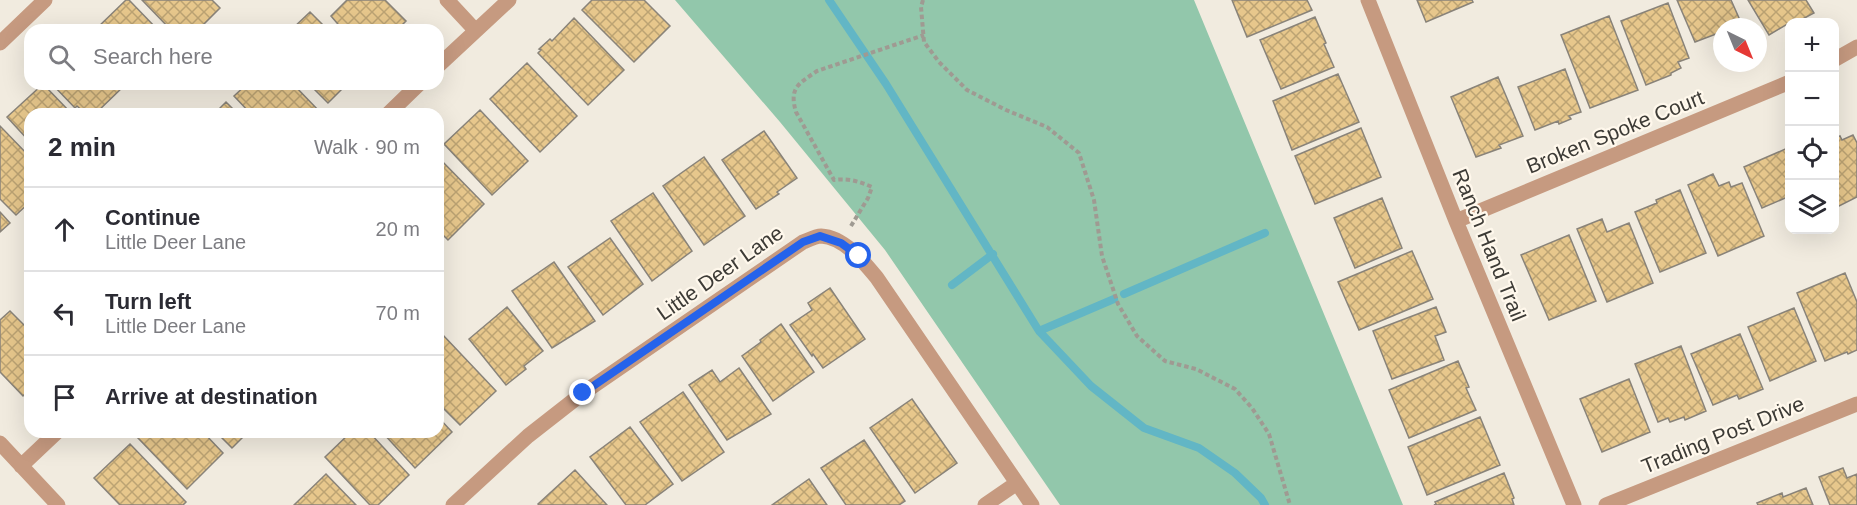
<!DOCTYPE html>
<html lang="en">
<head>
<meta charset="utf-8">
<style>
  :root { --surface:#fff; --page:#f7f7f7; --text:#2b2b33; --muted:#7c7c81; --line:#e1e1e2 }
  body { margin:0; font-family:Helvetica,sans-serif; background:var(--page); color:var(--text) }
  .controls { position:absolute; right:18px; top:18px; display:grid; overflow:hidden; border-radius:12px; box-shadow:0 6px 24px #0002 }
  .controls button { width:54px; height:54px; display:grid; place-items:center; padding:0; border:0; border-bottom:2px solid var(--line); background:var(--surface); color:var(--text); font:30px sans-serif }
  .compass { position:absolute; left:1713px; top:18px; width:54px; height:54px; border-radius:50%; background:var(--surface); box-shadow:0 6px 24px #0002; rotate:137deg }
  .stop { position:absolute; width:18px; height:18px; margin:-14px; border:4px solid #2563eb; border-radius:50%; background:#fff }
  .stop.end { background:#2563eb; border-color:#fff; box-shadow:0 2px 6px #0008 }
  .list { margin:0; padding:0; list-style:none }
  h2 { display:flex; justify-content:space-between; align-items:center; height:78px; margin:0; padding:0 24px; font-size:26px }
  h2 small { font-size:20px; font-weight:400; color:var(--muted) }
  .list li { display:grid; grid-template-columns:39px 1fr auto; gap:18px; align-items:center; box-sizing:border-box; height:84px; padding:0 24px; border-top:2px solid var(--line) }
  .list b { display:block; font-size:22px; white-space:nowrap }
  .list p { margin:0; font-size:20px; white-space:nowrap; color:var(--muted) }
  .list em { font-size:20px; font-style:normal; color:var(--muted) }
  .icon { flex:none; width:33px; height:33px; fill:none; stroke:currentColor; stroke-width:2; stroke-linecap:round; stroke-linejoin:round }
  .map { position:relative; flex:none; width:1857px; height:505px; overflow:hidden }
  .search { position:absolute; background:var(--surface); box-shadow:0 6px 24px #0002; left:24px; top:24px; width:420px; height:66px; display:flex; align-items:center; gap:15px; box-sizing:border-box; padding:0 21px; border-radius:18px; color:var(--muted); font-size:22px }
  .panel { position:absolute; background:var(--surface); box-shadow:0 6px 24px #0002; left:24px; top:108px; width:420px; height:330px; border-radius:18px }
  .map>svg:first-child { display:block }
  .green { fill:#92c7ab }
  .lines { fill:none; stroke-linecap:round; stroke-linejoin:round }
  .stream { stroke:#62b6c5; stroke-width:8 }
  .building { fill:url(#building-cross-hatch); stroke:#898379; stroke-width:1.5 }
  .path { stroke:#9f9a92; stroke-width:4; stroke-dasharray:4.5 3; stroke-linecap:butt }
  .minor { stroke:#c69a80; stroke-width:15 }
  .route { stroke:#2563eb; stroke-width:8 }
  .labels { text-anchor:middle; stroke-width:4.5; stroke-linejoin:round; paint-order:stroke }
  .street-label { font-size:21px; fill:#3d3b36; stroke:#fff8ec }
</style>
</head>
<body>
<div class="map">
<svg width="1857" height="505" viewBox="0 0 1857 505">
  <defs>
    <pattern id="building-cross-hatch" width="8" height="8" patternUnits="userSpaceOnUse" patternTransform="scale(1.5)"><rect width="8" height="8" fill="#e7c78c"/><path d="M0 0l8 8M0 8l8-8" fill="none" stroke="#bca373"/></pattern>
  </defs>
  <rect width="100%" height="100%" fill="#f1ebdf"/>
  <!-- green -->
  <path class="green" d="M675 0H1194L1403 505H1060L885 250 780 122Z"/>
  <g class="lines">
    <!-- stream -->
    <path class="stream" d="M829 0 886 84 1039 331 1091 386 1144 428 1199 448 1235 473 1261 498 1265 505
      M952 285 993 254
      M1124 294 1265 233
      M1039 331 1114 299"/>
  </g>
  <!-- building -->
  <path class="building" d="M126 0H129L158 30H95Z
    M142 0H212L220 8 198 30H171Z
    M347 0H385L406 21 397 30H343L331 16Z
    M592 0H644L670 26 634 62 582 10Z
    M1232 0H1307L1312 10 1247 37Z
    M1417 0H1472L1473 2 1426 22Z
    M1677 0H1731L1743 27H1722V49L1716 34 1695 42Z
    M1748 0H1806L1814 13 1797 22H1790V25L1789 23 1769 35Z
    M1668 3 1689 58 1678 62 1681 68 1671 73V75L1646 85 1621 21Z
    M310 12 328 30H291Z
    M1609 16 1638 90 1590 108 1561 35Z
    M1315 17 1326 43 1324 44 1334 67 1281 89 1260 40Z
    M574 18 624 70 588 105 538 53 541 50 539 49 550 39 552 41Z
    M527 63 577 116 540 152 490 99Z
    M1565 69 1581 112 1569 116 1571 119 1559 124 1558 121 1535 130 1518 87Z
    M1338 74 1359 122 1292 150 1273 101Z
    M1498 77 1523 136 1499 145 1501 148 1476 157 1451 97Z
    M43 84 72 114H30V142L7 117Z
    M52 84H126L95 114H86L77 106 75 108Z
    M247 84H293L321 113 251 114 234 96Z
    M309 84H351L346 89 344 87 328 103Z
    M226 102 238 114H214Z
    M480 110 528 161 492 195 444 144Z
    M0 126 30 157V202L16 215 0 199Z
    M1361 128 1381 177 1315 204 1295 156Z
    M764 131 797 178 777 192 779 194 756 209 722 160Z
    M1853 135 1857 143V197L1835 208 1834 138 1840 136 1842 140Z
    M1790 147V196L1762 208 1744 167Z
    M438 157 484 204 448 240 438 230Z
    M704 157 745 216 704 245 663 186Z
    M1713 174 1719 186 1729 182 1731 187 1742 183 1764 236 1718 256 1688 185Z
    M1680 190 1706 253 1660 272 1635 212 1657 203 1656 200Z
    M653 193 692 251 652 281 611 221Z
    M1382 198 1402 248 1355 268 1334 218Z
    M0 212 10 223 0 232Z
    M1602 219 1607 232 1629 223 1653 283 1607 302 1577 229Z
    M1569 235 1596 301 1549 320 1521 255Z
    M610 238 643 284 603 315 568 267Z
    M1412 251 1433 299 1359 330 1338 282Z
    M554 262 595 321 552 348 512 291Z
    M1845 273 1857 302V350L1848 354 1847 352 1825 361 1797 293Z
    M830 288 865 339 823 368 813 354 812 356 790 325 812 310 808 303Z
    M507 307 543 351 524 366 526 369 506 385 469 339Z
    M1436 307 1446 332 1435 336 1444 360 1392 379 1373 331Z
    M1794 308 1816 361 1770 381 1748 327Z
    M10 311 30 331V389L23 396 0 372V320Z
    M781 324 814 372 773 401 742 356 761 342 760 340Z
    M442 334 496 391 460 425 438 403V338Z
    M1740 334 1763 389 1739 399 1737 395 1713 405 1691 354Z
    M1681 346 1706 411 1685 420 1684 417 1670 422 1668 418 1658 422 1635 364Z
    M1458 361 1469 387 1466 388 1476 410 1409 438 1389 390Z
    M739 368 771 414 727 440 689 385 712 370 720 382Z
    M1629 379 1650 432 1602 452 1580 399Z
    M683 392 724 452 682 481 640 422Z
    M912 399 957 463 915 493 870 428Z
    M438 417 452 432 415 468 382 432H438Z
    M1480 417 1500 465 1427 495 1408 447Z
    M630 427 673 484 645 505H626L590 457Z
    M144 432H203L223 453 187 489 138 438Z
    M216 432H248L232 448Z
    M351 432H369L409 475 378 505H370L325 457Z
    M864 440 905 501 899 505H846L821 468Z
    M130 444 186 502 183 505H120L94 478Z
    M1843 468 1847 478 1857 474V505H1830L1819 477Z
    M575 470 607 505H539L538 504Z
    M1504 473 1514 498 1512 499 1514 505H1434L1436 504 1435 502Z
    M326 474 356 505H294Z
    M809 479 827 505H772Z
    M1806 488 1813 505H1758L1757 503 1782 493 1783 497Z"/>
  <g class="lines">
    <!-- path -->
    <path class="path" d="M923 0 921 7 924 42 939 62 967 90 1006 110 1047 127 1079 153 1094 200 1102 256 1118 304 1137 336 1165 361 1196 369 1235 389 1252 408 1269 434 1290 505
      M851 226 868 198 872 187C858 181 848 178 834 180L796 112C789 88 798 84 817 71L924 35"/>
    <!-- minor -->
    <path class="minor" d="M447 0 475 30
      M1368 0 1456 221 1574 505
      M0 43 45 0
      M1834 60 1857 47
      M438 66 509 0
      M388 114 419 84
      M1456 221 1790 82
      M0 443 58 505
      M21 466 57 432
      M453 505 528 436 583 393 803 242C808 240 816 236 821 236 844 237 864 262 877 278L1032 505
      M985 505 1017 483
      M1606 505 1857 404"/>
  </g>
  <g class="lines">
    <!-- route -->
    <path class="route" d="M583 393 803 242 820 236 841 243 859 256"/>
  </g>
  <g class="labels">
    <!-- street labels -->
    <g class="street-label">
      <text transform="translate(1615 132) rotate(-22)" y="7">Broken Spoke Court</text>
      <text transform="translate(1489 245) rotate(68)" y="7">Ranch Hand Trail</text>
      <text transform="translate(720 273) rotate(-35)" y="7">Little Deer Lane</text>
      <text transform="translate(1723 435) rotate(-22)" y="7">Trading Post Drive</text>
    </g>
  </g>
</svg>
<div class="controls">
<button>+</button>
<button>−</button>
<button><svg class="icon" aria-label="locate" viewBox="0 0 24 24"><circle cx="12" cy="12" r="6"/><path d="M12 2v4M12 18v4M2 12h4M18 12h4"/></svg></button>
<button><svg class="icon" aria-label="layers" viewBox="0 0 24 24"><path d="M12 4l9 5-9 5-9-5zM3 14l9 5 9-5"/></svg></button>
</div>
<svg class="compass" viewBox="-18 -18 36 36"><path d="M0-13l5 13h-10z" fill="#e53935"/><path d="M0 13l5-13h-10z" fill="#7c7c81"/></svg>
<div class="stop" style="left:859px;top:256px"></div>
<div class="stop end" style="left:583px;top:393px"></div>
<div class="search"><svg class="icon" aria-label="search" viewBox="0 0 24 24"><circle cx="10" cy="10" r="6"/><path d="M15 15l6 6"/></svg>Search here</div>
<section class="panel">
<h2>2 min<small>Walk · 90 m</small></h2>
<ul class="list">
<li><svg class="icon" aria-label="ahead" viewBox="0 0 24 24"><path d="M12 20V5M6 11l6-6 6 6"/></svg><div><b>Continue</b><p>Little Deer Lane</p></div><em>20 m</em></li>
<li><svg class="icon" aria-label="left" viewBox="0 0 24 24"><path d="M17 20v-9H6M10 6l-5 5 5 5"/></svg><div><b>Turn left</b><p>Little Deer Lane</p></div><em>70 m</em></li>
<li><svg class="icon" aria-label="arrive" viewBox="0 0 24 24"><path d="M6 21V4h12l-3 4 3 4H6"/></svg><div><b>Arrive at destination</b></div></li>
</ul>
</section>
</div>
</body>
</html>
